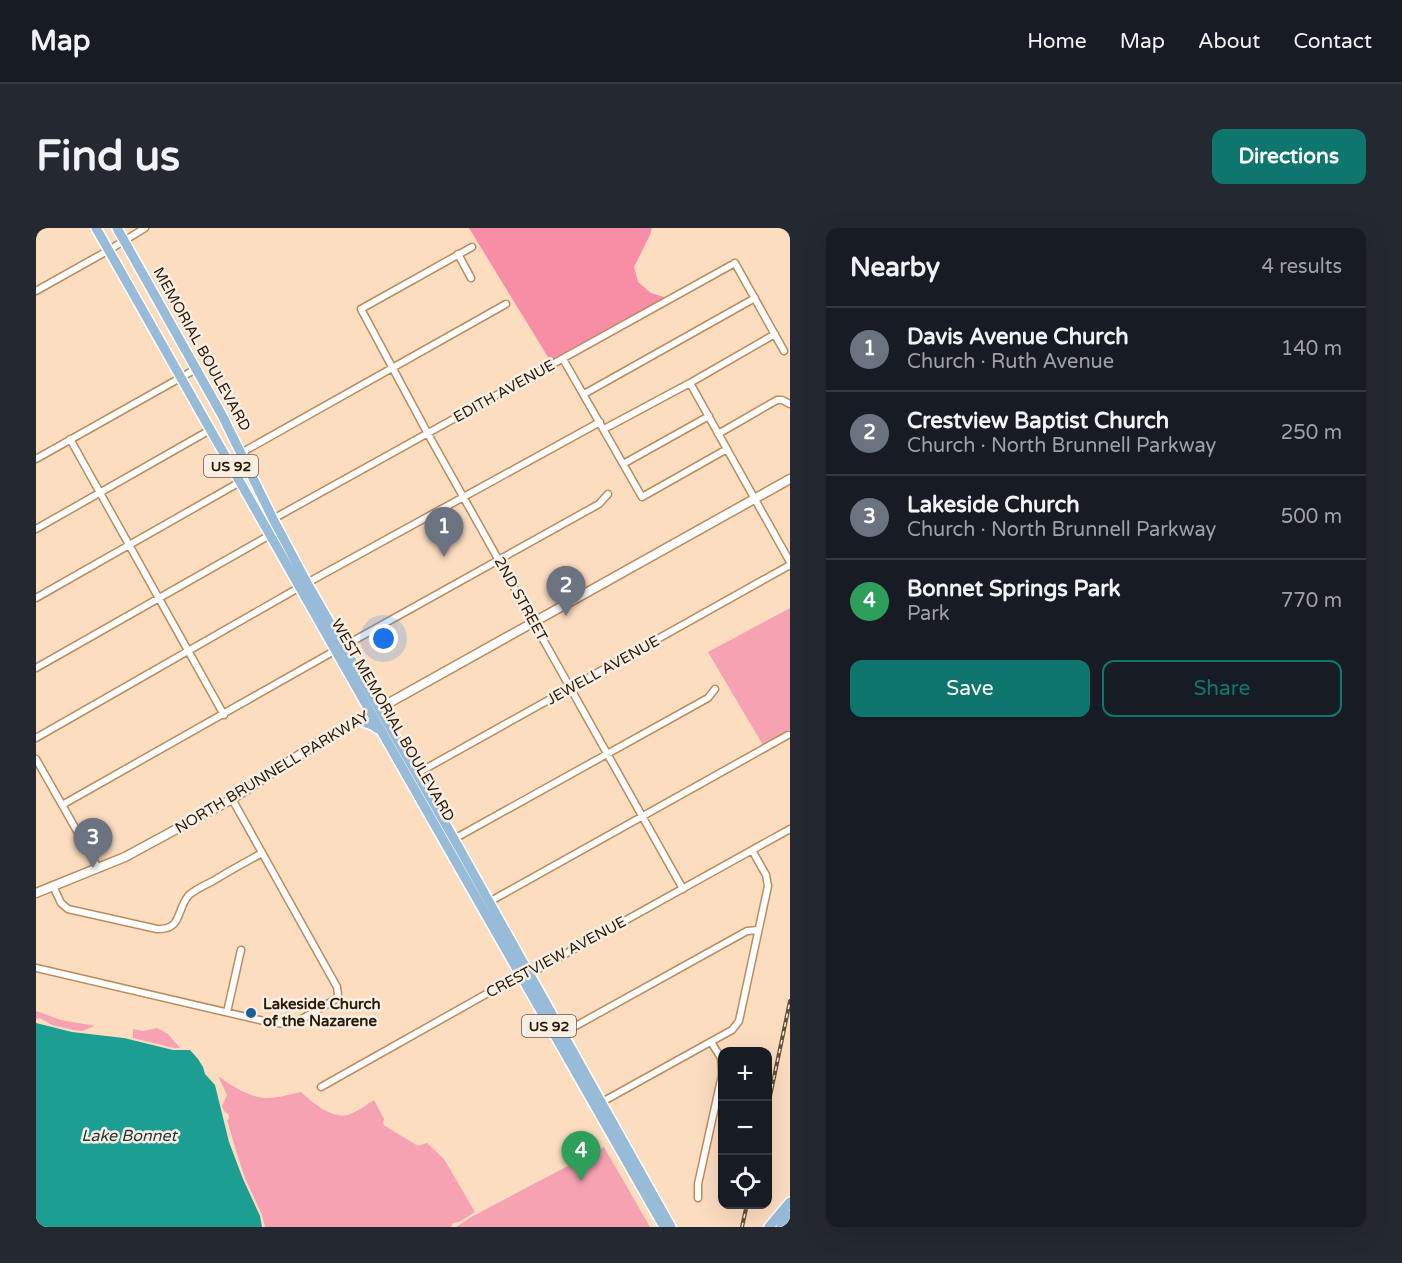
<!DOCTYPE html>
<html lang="en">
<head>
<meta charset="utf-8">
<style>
  :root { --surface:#171b24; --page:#242831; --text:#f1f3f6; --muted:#9ea1a6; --line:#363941; --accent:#0f766e }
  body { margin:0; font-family:"Varela Round",sans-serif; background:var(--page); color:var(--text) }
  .controls { position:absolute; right:18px; bottom:18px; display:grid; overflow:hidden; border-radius:12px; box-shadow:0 6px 24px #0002 }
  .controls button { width:54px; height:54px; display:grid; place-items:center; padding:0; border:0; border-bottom:2px solid var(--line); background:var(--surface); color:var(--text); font:30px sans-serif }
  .you { position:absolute; left:348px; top:411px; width:21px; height:21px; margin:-15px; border:4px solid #fff; border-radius:50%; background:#1a73e8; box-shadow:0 0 0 9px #1a73e833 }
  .badge { display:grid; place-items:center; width:39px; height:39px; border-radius:50%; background:var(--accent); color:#fff; font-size:20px; font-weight:700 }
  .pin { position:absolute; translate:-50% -50px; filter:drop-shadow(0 2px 3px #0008) }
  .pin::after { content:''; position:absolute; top:32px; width:21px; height:18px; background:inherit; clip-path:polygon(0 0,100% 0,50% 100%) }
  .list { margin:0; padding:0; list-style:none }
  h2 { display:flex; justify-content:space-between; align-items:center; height:78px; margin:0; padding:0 24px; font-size:26px }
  h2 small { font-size:20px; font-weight:400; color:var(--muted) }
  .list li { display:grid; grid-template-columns:39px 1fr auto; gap:18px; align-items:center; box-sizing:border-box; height:84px; padding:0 24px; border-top:2px solid var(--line) }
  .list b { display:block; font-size:22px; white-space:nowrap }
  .list p { margin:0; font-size:20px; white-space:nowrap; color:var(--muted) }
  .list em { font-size:20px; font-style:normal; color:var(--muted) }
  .actions { display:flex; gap:12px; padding:18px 24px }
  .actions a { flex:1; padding:14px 0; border:2px solid var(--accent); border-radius:12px; text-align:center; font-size:21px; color:var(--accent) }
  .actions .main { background:var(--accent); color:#fff }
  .icon { flex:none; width:33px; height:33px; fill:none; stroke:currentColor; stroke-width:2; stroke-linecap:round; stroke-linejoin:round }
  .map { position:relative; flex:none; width:754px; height:999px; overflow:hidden; border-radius:12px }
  header { display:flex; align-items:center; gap:36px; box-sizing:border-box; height:84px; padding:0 30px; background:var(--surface); border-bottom:2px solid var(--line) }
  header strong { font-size:28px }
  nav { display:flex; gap:33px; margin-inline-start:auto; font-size:21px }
  .intro { display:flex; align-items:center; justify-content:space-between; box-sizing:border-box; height:144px; padding:0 36px }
  h1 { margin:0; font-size:42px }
  .button { padding:15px 27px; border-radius:12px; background:var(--accent); color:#fff; font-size:21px; font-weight:700 }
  main { display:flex; gap:36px; padding:0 36px }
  aside { flex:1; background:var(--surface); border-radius:12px; box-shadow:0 6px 24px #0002 }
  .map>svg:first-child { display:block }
  .green { fill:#f6a2b3 }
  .forest { fill:#f88da6 }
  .water { fill:#1c9e93 }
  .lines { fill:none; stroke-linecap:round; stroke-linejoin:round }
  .street-casing { stroke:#bb8c5c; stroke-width:9 }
  .secondary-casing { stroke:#bb8c5c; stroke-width:11 }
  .primary-casing { stroke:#fff; stroke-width:12 }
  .street { stroke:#fff; stroke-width:6 }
  .secondary { stroke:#fff; stroke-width:8 }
  .primary { stroke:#98bbd8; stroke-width:9 }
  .rail-casing { stroke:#634e37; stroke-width:4 }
  .rail { stroke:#f9efe5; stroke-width:1.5; stroke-dasharray:4.5; stroke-linecap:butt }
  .poi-dot { fill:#195f94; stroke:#f9efe5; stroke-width:2 }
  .labels { text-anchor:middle; stroke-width:5; stroke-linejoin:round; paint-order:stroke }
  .shield { fill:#f9efe5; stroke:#695948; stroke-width:1.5 }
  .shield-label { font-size:14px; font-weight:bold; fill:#2b1905 }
  .street-label { font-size:15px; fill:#2b1905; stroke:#f9efe5 }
  .poi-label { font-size:15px; font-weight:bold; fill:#2b1905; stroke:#f9efe5; text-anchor:start }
  .water-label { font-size:16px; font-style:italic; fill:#213b37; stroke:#f9efe5 }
</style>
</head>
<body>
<header>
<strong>Map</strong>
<nav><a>Home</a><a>Map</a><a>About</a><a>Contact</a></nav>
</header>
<div class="intro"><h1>Find us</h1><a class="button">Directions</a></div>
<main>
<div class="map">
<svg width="754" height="999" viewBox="0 0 754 999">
  <rect width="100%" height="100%" fill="#fcddc0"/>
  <!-- green -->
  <path class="green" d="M754 380V502L727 517 672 424Z
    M0 783 25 792 59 798 46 803 37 802 16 797 4 790 0 791Z
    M121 800 132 806 144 820H138L97 810V801L107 803Z
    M182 848C195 857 213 870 231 870 242 870 255 866 265 864 275 874 297 891 312 887 321 884 330 877 338 872L348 891 347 895 349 898 382 918 391 915 408 931 439 984 423 994 417 995 415 999H229L226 987 209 950 202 929 191 892 193 891V887L188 883 186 878 191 867Z
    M568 919 614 999H420L437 988Z"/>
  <!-- forest -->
  <path class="forest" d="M433 0H616L614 7 598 39 602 54 615 65 631 70 515 134Z"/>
  <!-- water -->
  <path class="water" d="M0 795 36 804 88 810 137 822H154L162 831 167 839 169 846 179 857 193 914 207 951 224 988 226 999H0Z"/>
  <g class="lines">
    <!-- street casing -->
    <g class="street-casing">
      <path id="street" d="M436 19 325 81 392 206 647 661
        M422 26 435 50
        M0 63 73 22 109 0
        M527 131 606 269 691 221
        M654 155 754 334
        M548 166 719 70
        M568 201 654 155 739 106
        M682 206 741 172H746L754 176
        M34 211 188 487
        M205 225 470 76
        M0 231 160 141
        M587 236 673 188
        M237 291 699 35 748 123
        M0 301 174 202
        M271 355 564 194
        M0 370 204 254
        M308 418 563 276 572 266
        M0 440 234 307
        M0 510 264 359
        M0 531 62 640
        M380 546 754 337
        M26 577 300 422
        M418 611 672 470 679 461
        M17 658 25 675 32 681 121 701C147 702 140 681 153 667 160 661 169 657 177 653 193 643 210 634 226 625
        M453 674 752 507
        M0 740 232 794 250 796 264 792 300 771 302 767 301 759 196 571
        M191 784 205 722
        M527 805 711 703 722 702
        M285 859 484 747 493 746 754 601
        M566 874 696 802 703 793 732 658 730 647 716 622
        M662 970V956L686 847 685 830 675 814"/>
    </g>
    <!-- secondary casing -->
    <g class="secondary-casing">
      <path id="secondary" d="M0 665 89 629 196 571 274 520 335 485 754 251"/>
    </g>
    <!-- primary casing -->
    <g class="primary-casing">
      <path id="primary" d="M60 0 335 485 628 999
        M81 0 187 189 237 291 271 355 418 611 635 999
        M322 492 336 497 342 501
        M733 999 754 974
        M745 999 754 987"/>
    </g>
    <!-- street -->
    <use href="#street" class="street"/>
    <!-- secondary -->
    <use href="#secondary" class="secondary"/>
    <!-- primary -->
    <use href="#primary" class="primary"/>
    <!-- rail casing -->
    <g class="rail-casing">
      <path id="rail" d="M732 878 754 773
        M706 999 711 976"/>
    </g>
    <!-- rail -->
    <use href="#rail" class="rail"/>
  </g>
  <!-- markers -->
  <circle class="poi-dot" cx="215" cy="785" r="6"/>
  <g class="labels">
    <!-- shield labels -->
    <g class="shield">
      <rect x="168" y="227" width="54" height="22" rx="4.5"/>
      <rect x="486" y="787" width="54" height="22" rx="4.5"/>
    </g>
    <g class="shield-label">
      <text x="195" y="243">US 92</text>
      <text x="513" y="803">US 92</text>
    </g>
    <!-- street labels -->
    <g class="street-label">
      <text transform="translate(166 121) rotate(61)" y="5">MEMORIAL BOULEVARD</text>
      <text transform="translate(468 163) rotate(-29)" y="5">EDITH AVENUE</text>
      <text transform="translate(485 371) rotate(61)" y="5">2ND STREET</text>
      <text transform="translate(567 442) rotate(-29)" y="5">JEWELL AVENUE</text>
      <text transform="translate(357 492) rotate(60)" y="5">WEST MEMORIAL BOULEVARD</text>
      <text transform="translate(236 544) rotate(-31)" y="5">NORTH BRUNNELL PARKWAY</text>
      <text transform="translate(520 729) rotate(-28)" y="5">CRESTVIEW AVENUE</text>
    </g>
    <!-- poi labels -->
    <g class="poi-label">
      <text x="227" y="781">Lakeside Church<tspan x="227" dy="17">of the Nazarene</tspan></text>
    </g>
    <!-- water labels -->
    <g class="water-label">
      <text x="93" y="913">Lake Bonnet</text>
    </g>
  </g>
</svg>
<div class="controls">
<button>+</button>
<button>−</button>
<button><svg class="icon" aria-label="locate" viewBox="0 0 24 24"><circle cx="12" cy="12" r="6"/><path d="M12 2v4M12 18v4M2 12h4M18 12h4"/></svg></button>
</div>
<div class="you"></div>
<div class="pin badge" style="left:408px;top:329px;background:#6b7280">1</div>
<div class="pin badge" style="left:530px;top:388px;background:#6b7280">2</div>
<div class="pin badge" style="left:57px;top:640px;background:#6b7280">3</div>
<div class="pin badge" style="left:545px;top:953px;background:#2e9e5b">4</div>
</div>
<aside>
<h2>Nearby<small>4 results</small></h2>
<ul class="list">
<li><span class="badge" style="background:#6b7280">1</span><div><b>Davis Avenue Church</b><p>Church · Ruth Avenue</p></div><em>140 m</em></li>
<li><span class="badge" style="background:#6b7280">2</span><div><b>Crestview Baptist Church</b><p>Church · North Brunnell Parkway</p></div><em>250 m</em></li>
<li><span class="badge" style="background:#6b7280">3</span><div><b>Lakeside Church</b><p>Church · North Brunnell Parkway</p></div><em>500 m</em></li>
<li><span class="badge" style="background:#2e9e5b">4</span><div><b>Bonnet Springs Park</b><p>Park</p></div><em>770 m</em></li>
</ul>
<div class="actions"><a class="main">Save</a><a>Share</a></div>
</aside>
</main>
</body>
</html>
